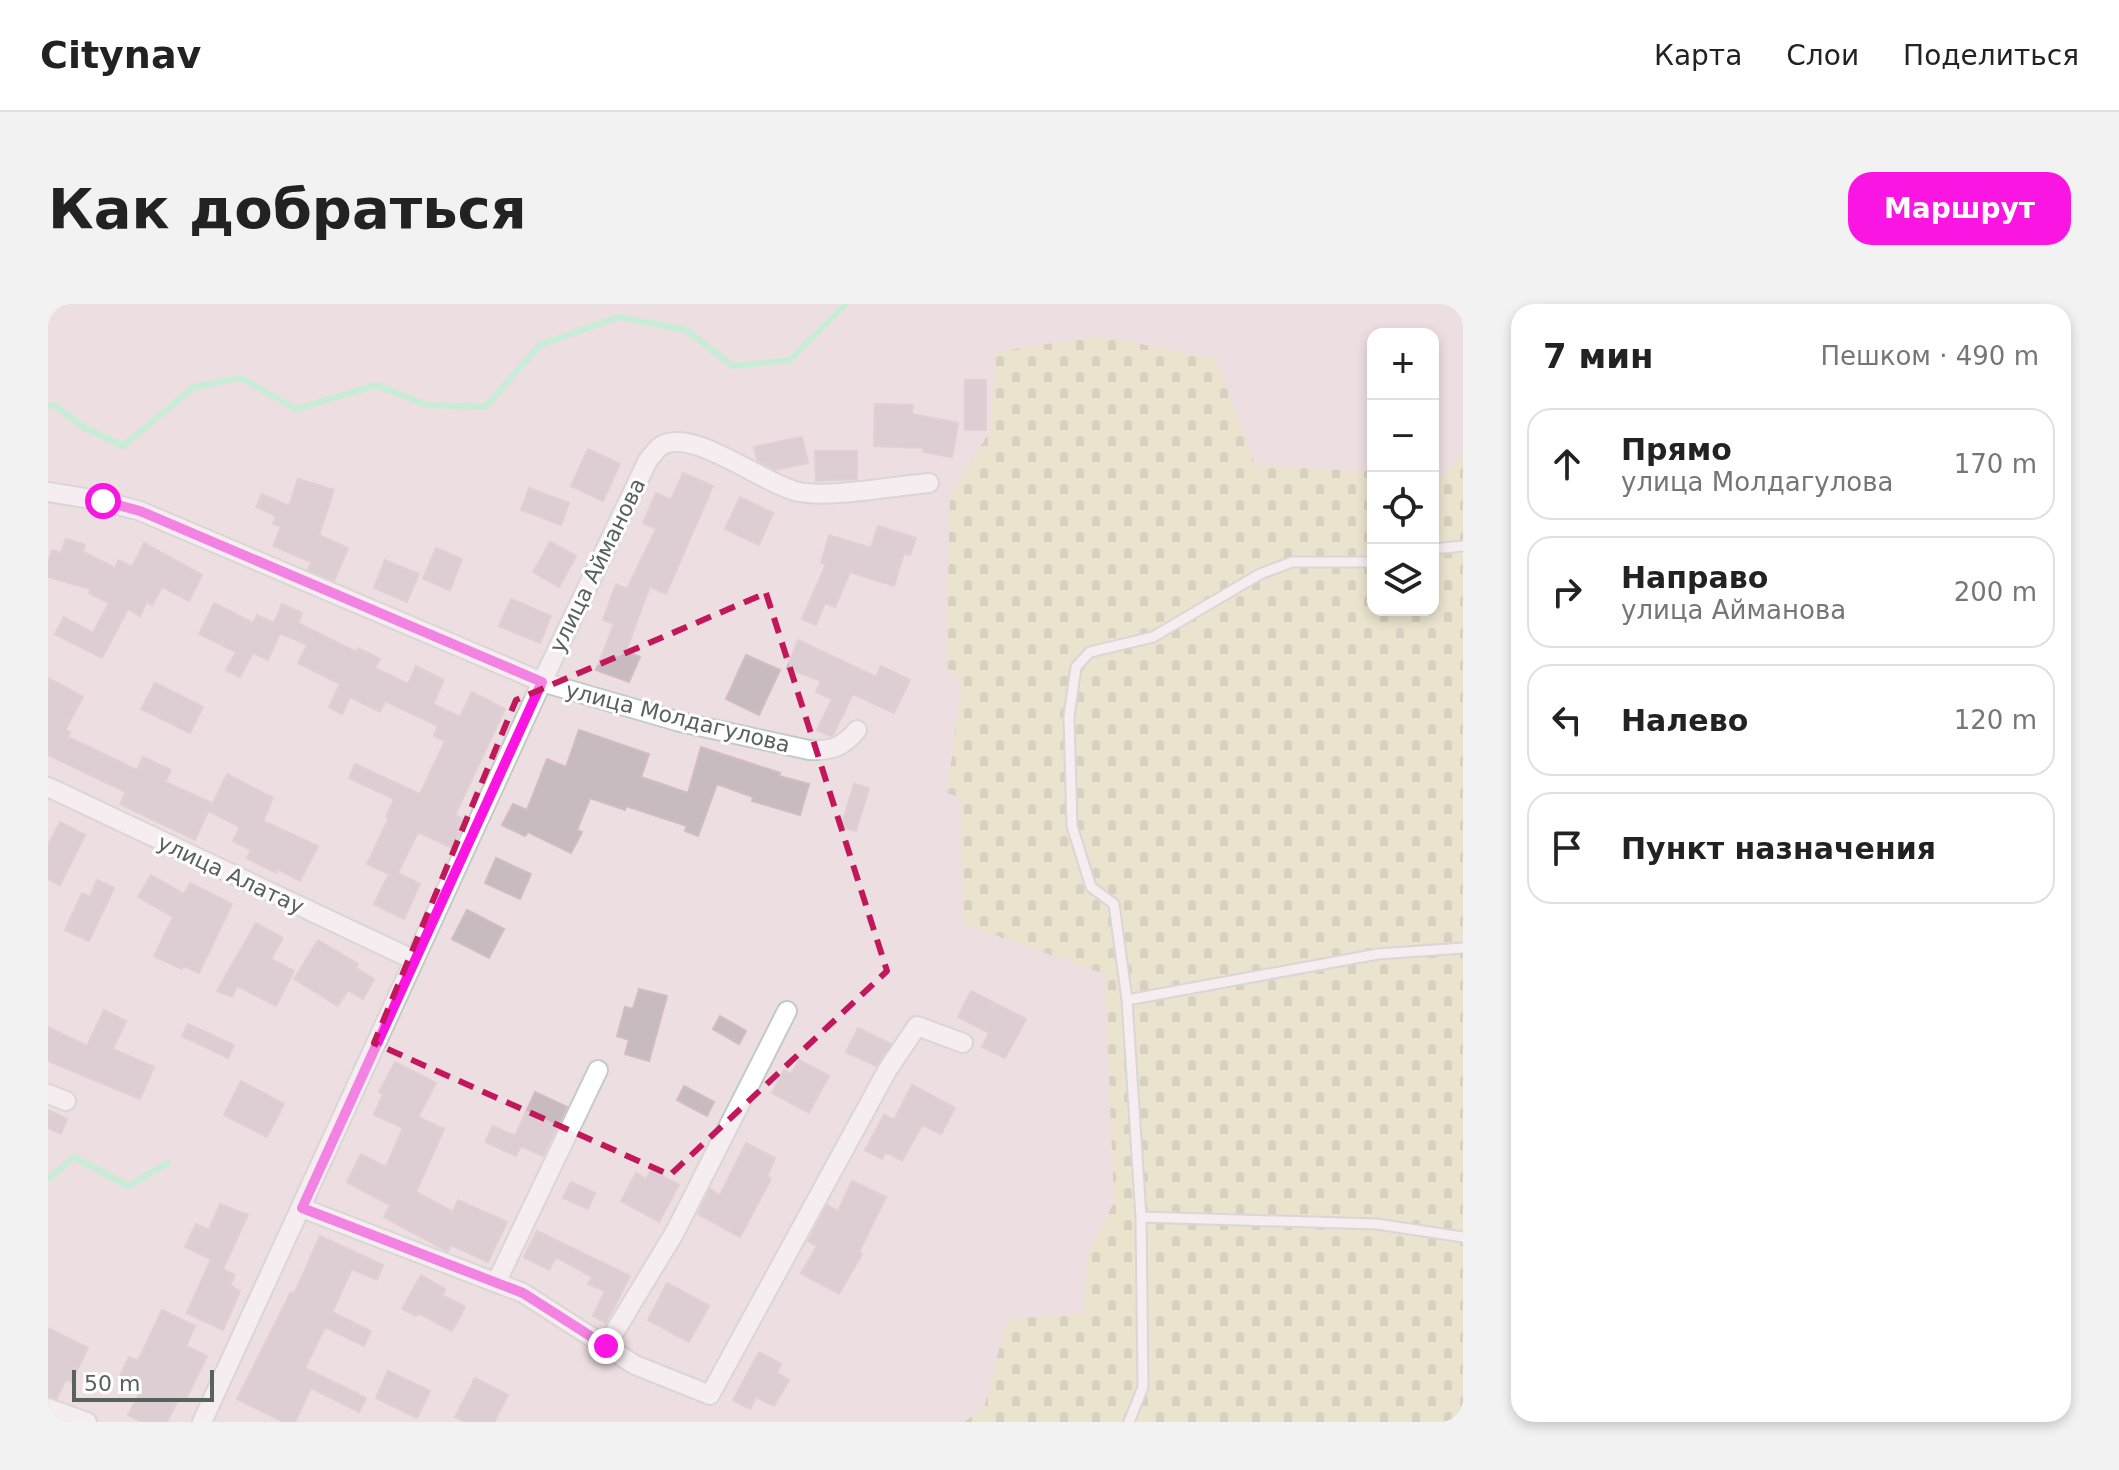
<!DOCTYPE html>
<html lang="ru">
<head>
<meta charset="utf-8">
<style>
  :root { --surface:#fff; --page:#f2f2f2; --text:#222; --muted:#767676; --line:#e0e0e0; --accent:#fb15e2 }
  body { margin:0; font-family:"DejaVu Sans",sans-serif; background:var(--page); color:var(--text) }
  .controls { position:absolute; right:24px; top:24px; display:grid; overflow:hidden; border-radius:16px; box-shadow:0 4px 12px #0003 }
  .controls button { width:72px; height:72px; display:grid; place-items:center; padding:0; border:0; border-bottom:2px solid var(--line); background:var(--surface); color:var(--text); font:40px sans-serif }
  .scale { position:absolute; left:24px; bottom:20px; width:142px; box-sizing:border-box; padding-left:8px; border:4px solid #57615d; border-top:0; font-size:22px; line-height:28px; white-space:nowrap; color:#57615d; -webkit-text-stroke:6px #fff; paint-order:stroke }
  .stop { position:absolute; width:24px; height:24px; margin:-18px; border:6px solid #fb15e2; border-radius:50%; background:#fff }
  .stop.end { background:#fb15e2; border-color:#fff; box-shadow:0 2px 8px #0008 }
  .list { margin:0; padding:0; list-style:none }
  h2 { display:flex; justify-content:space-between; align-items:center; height:104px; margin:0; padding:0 32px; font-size:34px }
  h2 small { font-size:26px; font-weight:400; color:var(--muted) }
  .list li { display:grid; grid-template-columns:52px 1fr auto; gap:24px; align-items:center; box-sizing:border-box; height:112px; margin:0 16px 16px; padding:0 16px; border:2px solid var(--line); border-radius:24px }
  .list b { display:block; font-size:30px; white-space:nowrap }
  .list p { margin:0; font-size:26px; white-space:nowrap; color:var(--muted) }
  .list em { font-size:26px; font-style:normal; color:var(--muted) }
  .icon { flex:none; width:44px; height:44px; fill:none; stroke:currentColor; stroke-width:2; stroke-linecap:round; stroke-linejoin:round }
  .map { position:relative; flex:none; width:1415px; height:1118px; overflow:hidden; border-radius:24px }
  header { display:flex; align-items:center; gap:48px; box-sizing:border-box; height:112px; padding:0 40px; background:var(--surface); border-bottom:2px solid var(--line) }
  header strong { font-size:38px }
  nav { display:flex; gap:44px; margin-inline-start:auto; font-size:28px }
  .intro { display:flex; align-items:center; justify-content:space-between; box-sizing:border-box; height:192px; padding:0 48px }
  h1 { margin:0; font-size:56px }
  .button { padding:20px 36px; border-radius:24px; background:var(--accent); color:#fff; font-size:28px; font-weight:700 }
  main { display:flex; gap:48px; padding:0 48px }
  aside { flex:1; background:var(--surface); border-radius:24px; box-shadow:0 4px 12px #0003 }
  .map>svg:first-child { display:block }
  .cemetery { fill:url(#cemetery-stones) }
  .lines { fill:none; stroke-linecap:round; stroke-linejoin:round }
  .stream { stroke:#9cffca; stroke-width:6 }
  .building { fill:#c7bbbf; stroke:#d2bcc2; stroke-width:2 }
  .service-casing { stroke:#c3cbc9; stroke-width:13 }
  .minor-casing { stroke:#c3cbc9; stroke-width:22 }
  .service { stroke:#fff; stroke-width:9 }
  .minor { stroke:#fff; stroke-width:18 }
  .route { stroke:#fb15e2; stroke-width:10 }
  .marked { fill:none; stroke:#c2185b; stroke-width:6; stroke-dasharray:16 10; stroke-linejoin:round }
  .labels { text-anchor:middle; stroke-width:6; stroke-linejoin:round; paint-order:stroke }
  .street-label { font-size:22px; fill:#57615d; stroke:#fff }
</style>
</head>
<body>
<header>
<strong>Citynav</strong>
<nav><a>Карта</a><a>Слои</a><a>Поделиться</a></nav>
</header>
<div class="intro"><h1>Как добраться</h1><a class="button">Маршрут</a></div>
<main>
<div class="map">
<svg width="1415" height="1118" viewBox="0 0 1415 1118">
  <defs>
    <pattern id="cemetery-stones" width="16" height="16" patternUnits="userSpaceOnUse" patternTransform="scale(2)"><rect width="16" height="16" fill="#e6e8b7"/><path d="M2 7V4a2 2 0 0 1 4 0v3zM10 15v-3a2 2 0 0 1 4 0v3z" fill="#bdbf98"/></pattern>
  </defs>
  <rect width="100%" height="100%" fill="#eddee1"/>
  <!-- cemetery -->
  <path class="cemetery" d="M1052 32 1168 55 1207 161 1325 168V306H1385V172H1395L1415 151V1118H916L936 1104 959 1015 1036 1010 1040 950 1066 898 1057 670 915 620 913 494 899 489 914 377 898 363 902 192 942 127 948 48Z"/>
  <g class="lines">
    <!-- stream -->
    <path class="stream" d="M0 102 6 101 37 124 75 142 146 83 193 74 248 105 329 81 378 101 437 103 492 41 570 13 638 26 685 62 742 56 798 0
      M0 875 26 853 80 882 120 859"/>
  </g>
  <!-- building -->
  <path class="building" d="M917 76H938V126H917Z
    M827 100 865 101 864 110 910 119 904 153 875 148 876 144 826 142Z
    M754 133 760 159 727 166 709 156 706 143Z
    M540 145 572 160 555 197 523 182Z
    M767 147H809V175L768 177Z
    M635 169 665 182 618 290 602 282 578 347 592 353 581 378 548 366 566 320 555 316 568 280 579 285 608 225 595 219 608 189 623 196Z
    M250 175 286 186 271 231 300 244 286 277 260 266 263 258 225 242 233 223 225 220 228 212 208 203 214 190 241 202Z
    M481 184 521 199 513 221 473 206Z
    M692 193 725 209 711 241 677 225Z
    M830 222 868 234 862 251 856 249 846 282 802 268 787 303 777 299 768 321 754 315 778 260 773 259 781 231 823 244Z
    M18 235 37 241 35 248 67 264 71 256 84 263 96 239 154 271 141 297 114 283 104 301 99 298 92 312 80 305 54 354 7 330 16 313 45 329 61 299 41 289 43 285 0 273V260L4 246 13 249Z
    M502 238 528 252 511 283 485 268Z
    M388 244 414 255 402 286 375 275Z
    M337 256 371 270 359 298 326 284Z
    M463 295 503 312 492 339 451 322Z
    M166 299 205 319 209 311 226 319 234 300 254 309 250 319 308 348 310 344 332 355 327 364 360 380 368 362 396 376 385 400 412 413 424 388 457 405 407 511 417 516 404 544 370 528 350 569 372 580 356 615 326 600 341 570 319 560 341 514 338 513 346 495 301 474 307 460 372 490 397 437 386 432 390 422 337 397 332 408 302 393 294 410 281 403 292 380 250 359 259 341 232 329 220 356 205 349 192 373 178 366 188 348 151 330Z
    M750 336 828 373 833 362 862 376 846 409 805 390 785 431 782 432 769 426 784 395 768 388 773 377 739 364Z
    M698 351 732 366 711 411 678 395Z
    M0 374 35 393 17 426 22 428 20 433 89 466 95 453 123 466 117 478 164 499 147 536 72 500 78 488 0 451Z
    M107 379 155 403 142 429 93 405Z
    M531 426 601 450 593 473 640 489 653 443 732 469 731 472 761 480 752 511 704 497 705 493 669 480 650 532 637 527 639 522 578 502 577 506 542 494 529 526 534 528 523 549 480 528 477 532 454 521 465 500 479 506 499 455 518 463Z
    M179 470 225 494 215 517 270 542 252 577 230 565 228 569 199 554 203 546 185 537 192 523 161 507Z
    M806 480 821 484 808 527 793 523Z
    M12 518 37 531 12 581 0 575V541Z
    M448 554 483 570 472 595 437 579Z
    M103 571 136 590 142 579 184 600 151 669 136 662 134 665 106 652 125 613 90 593Z
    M49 576 66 584 41 637 17 626 34 589 42 593Z
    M419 606 456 625 441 654 404 635Z
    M208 619 235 634 223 655 246 667 228 702 189 682 184 693 169 687Z
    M270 636 310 660 308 664 326 675 315 695 300 686 290 702 246 675Z
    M591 685 619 692 601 757 577 750 581 736 569 732 577 703 585 705Z
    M923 687 978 715 957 754 934 743 941 729 910 713Z
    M56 706 78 717 65 745 106 763 92 795 0 757V723L39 742Z
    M672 712 698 727 691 740 665 725Z
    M140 720 186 741 180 754 134 732Z
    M810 724 843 740 828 762 798 748Z
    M751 756 781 772 761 809 724 789 736 766 743 770Z
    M347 758 388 779 370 813 396 825 368 888 405 908 410 896 459 918 440 958 403 941 400 947 397 946 336 913 342 901 299 878 313 850 338 863 355 824 326 811 335 790 331 788Z
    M193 777 236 800 219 833 176 811Z
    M864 781 907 804 893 830 874 821 854 857 838 848 834 855 817 846 836 811 846 816Z
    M636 782 666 798 659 812 629 796Z
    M487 788 519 803 495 852 473 842 468 852 437 838 445 822 467 832Z
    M0 806 19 815 13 830 0 824Z
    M698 839 727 854 719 872 723 875 692 933 650 910 662 885 672 891Z
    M603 866 631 881 611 918 573 897 588 869 598 875Z
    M804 877 838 893 811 948 814 950 791 990 753 969 769 942 760 937 779 901 790 907Z
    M523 878 547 889 540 905 515 894Z
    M172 900 200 911 175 965 187 971 182 982 192 987 175 1026 139 1009 163 955 137 943 148 920 161 926Z
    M489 927 582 972 558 1019 545 1012 557 987 540 980 544 973 508 953 501 966 476 953Z
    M272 932 335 961 329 976 304 965 284 1008 323 1027 316 1042 277 1023 257 1064 318 1094 311 1108 263 1084 247 1118H236L189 1095 243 988 246 990Z
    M373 971 397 985 394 991 417 1003 404 1027 370 1009 368 1012 354 1005Z
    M619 979 661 1002 641 1038 600 1016Z
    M114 1006 147 1022 138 1042 159 1052 138 1095 132 1092 119 1118H94L80 1111 93 1086 71 1074 81 1053 90 1057Z
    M0 1024 40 1044 23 1078 18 1075 9 1094 0 1092Z
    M711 1048 733 1060 729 1069 741 1076 726 1102 708 1093 702 1105 685 1096Z
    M340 1067 382 1087 369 1114 328 1094Z
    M427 1074 460 1091 446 1118H417L407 1113Z"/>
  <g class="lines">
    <!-- service casing -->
    <g class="service-casing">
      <path id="service" d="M1385 245 1415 242
        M1079 696 1330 650 1415 644
        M1093 913 1329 920 1415 933
        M1081 1118 1095 1083 1093 913 1079 696 1066 600 1043 583 1024 522 1021 412 1028 363 1042 348 1105 333 1212 270 1244 258H1325"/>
    </g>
    <!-- minor casing -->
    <g class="minor-casing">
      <path id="minor" d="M0 188 55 197 92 207 494 378 632 418 761 446C783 447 794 444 809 426
        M0 483 366 656
        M0 790 18 797
        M254 904 475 989 587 1061 662 1091 840 765 869 722 915 739
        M448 979 550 766
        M558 1042 627 928 739 707
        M0 1104 39 1118
        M154 1118 494 378 600 156C604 152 608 145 613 142 644 122 716 181 751 188 783 194 846 182 881 179"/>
    </g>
    <!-- service -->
    <use href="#service" class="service"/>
    <!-- minor -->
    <use href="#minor" class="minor"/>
  </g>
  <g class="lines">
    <!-- route -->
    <path class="route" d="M55 197 92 207 494 378 254 904 475 989 558 1042"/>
  </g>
  <!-- marked area -->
  <path d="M0 0H1415V1118H0ZM718 289 839 667 622 871 326 739 468 396Z" fill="#eddee1" fill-opacity=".55" fill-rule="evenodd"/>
  <path class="marked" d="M718 289 839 667 622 871 326 739 468 396Z"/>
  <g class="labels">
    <!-- street labels -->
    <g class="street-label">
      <text transform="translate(549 261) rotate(-64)" y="8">улица Айманова</text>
      <text transform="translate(630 413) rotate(14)" y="8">улица Молдагулова</text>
      <text transform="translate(183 570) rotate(25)" y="8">улица Алатау</text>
    </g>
  </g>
</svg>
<div class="controls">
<button>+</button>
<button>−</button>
<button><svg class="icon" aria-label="locate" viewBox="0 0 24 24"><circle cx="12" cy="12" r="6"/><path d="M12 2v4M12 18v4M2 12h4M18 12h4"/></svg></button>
<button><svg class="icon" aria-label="layers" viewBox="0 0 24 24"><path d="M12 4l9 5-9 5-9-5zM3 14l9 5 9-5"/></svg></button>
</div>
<div class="scale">50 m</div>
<div class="stop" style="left:55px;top:197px"></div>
<div class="stop end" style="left:558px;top:1042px"></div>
</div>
<aside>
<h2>7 мин<small>Пешком · 490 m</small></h2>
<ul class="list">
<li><svg class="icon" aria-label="ahead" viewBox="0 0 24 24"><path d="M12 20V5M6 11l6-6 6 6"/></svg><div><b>Прямо</b><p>улица Молдагулова</p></div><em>170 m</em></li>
<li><svg class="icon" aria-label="right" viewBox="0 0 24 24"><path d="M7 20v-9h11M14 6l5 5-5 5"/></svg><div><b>Направо</b><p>улица Айманова</p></div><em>200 m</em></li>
<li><svg class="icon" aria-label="left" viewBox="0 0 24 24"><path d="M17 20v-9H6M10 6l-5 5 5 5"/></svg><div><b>Налево</b></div><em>120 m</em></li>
<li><svg class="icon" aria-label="arrive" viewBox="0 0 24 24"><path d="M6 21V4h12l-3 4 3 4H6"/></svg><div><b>Пункт назначения</b></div></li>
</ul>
</aside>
</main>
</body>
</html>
